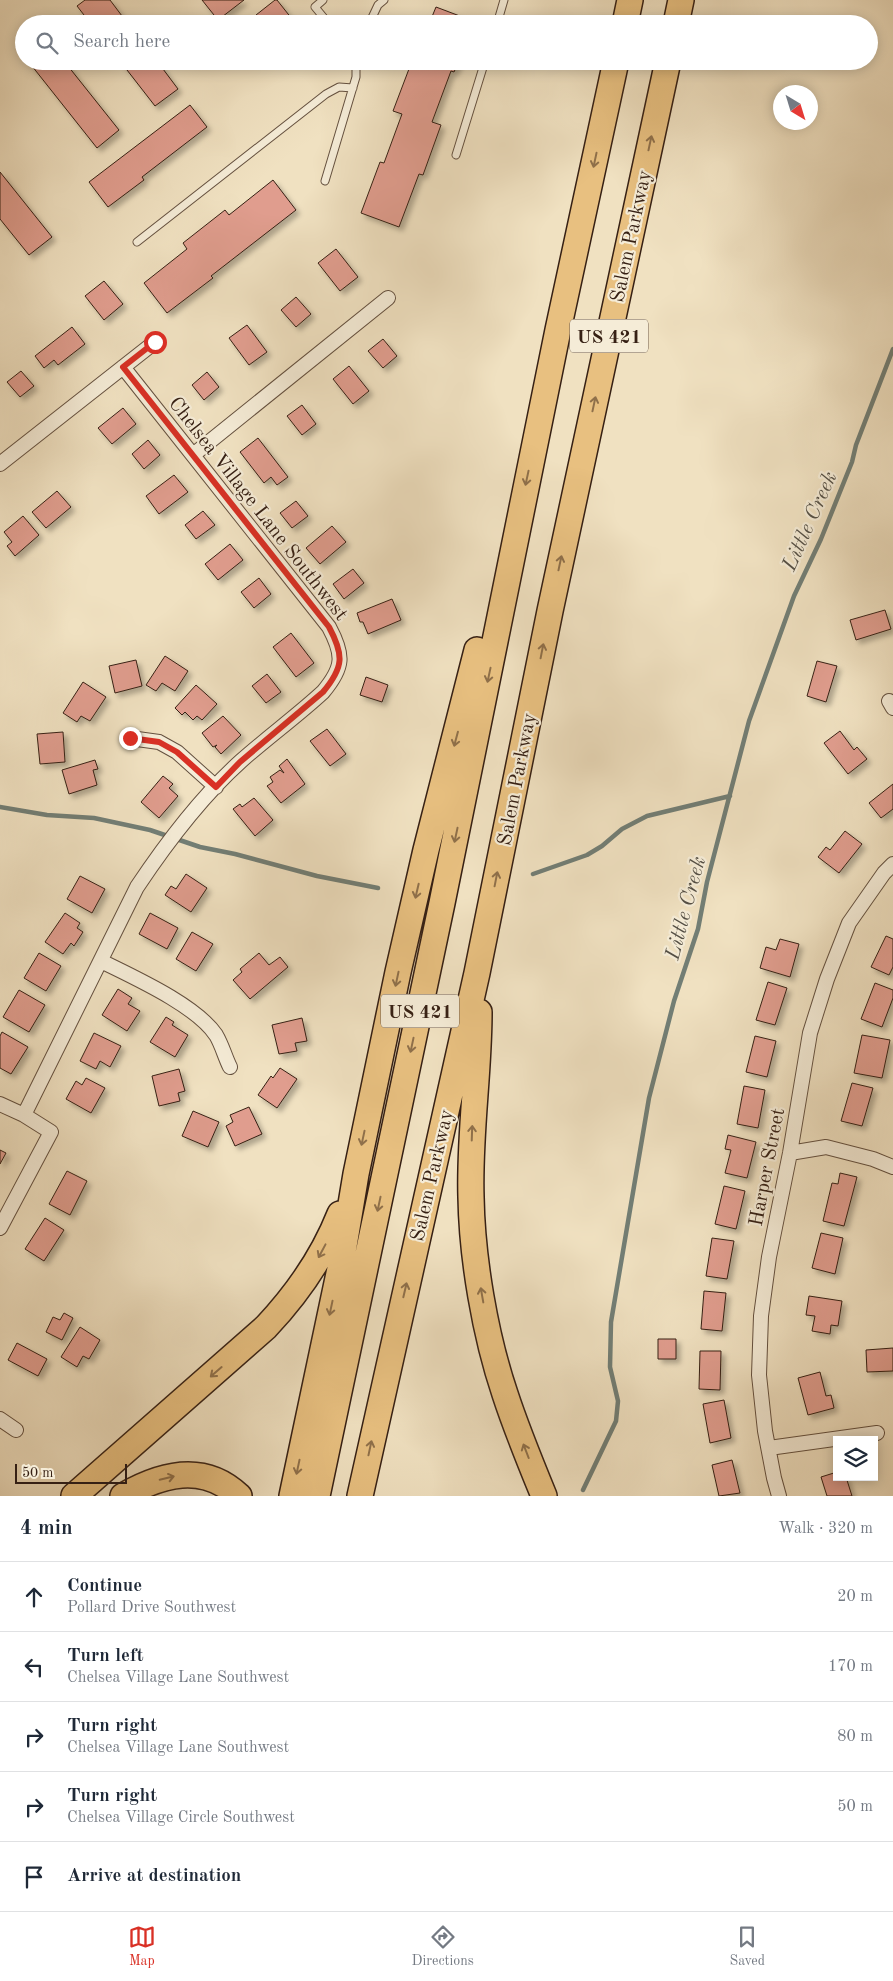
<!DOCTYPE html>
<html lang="en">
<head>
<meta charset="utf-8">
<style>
  :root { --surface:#fff; --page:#f2f2f3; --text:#1f2937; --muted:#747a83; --line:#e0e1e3; --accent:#d93025 }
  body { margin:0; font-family:"Old Standard TT",serif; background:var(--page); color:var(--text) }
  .controls { position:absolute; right:15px; bottom:15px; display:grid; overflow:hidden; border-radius:0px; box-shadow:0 2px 12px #0003 }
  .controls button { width:45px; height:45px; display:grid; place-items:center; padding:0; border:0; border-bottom:1px solid var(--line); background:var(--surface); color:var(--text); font:25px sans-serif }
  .compass { position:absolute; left:773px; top:85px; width:45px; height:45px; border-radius:50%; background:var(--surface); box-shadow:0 2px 12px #0003; rotate:142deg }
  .scale { position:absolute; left:15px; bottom:12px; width:112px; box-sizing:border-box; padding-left:5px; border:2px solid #362014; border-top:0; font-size:14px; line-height:18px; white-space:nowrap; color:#362014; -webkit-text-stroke:4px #f5ecd7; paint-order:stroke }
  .stop { position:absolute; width:15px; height:15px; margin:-11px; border:4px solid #d93025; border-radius:50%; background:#fff }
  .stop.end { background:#d93025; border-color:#fff; box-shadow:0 1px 5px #0008 }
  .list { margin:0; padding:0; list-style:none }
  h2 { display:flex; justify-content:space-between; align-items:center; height:65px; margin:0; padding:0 20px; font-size:21px }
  h2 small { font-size:16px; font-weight:400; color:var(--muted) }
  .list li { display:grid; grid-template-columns:32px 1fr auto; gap:15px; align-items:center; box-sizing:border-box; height:70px; padding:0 20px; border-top:1px solid var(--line) }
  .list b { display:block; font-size:19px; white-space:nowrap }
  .list p { margin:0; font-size:16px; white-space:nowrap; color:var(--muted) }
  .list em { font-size:16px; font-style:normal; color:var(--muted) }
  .icon { flex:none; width:28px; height:28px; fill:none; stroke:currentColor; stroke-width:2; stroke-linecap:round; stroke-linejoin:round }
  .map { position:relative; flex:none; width:893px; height:1496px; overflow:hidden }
  .search { position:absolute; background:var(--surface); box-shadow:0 2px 12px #0003; left:15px; right:15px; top:15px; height:55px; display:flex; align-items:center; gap:12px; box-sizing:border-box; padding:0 18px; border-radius:28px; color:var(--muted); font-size:19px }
  .sheet { height:415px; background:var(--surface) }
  nav { display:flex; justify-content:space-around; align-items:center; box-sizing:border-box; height:70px; border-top:1px solid var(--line); background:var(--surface); font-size:14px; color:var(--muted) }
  nav a { display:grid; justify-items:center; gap:2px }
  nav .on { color:var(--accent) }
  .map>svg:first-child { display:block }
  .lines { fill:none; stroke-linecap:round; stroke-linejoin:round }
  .stream { stroke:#727e75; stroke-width:4.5 }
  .building { fill:#e09d8e; stroke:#362014; filter:url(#shadow) }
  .service-casing { stroke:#64503f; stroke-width:9 }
  .minor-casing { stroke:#64503f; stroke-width:16 }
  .motorway-casing { stroke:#362014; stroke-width:28 }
  .service { stroke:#f5ecd7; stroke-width:7 }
  .minor { stroke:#f5ecd7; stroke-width:14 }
  .motorway { stroke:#e8c080; stroke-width:25 }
  .oneway { stroke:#8f704a }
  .route { stroke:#d93025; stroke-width:6 }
  .labels { text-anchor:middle; stroke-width:4.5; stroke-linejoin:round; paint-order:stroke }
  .shield { fill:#f5ecd7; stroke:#6f5d4e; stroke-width:1 }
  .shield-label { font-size:19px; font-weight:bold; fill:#362014 }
  .street-label { font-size:20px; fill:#362014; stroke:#f5ecd7 }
  .water-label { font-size:21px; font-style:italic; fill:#544f45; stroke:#f5ecd7 }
</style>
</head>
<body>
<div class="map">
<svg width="893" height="1496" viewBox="0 0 893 1496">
  <defs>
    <filter id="shadow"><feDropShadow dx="4" dy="4" stdDeviation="2.5" flood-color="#0004"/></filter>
  </defs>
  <rect width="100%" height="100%" fill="#f0e1c1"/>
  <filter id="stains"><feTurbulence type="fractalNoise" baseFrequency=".004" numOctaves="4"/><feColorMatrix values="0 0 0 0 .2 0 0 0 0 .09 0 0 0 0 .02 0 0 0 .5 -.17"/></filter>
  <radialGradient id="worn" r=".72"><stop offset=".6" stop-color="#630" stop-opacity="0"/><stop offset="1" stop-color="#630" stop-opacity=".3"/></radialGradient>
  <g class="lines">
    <!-- stream -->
    <path class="stream" d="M0 807 47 815 94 818 150 830 200 847 235 854 317 876 378 888
      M533 874 587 855 602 846 622 829 647 816 730 796
      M583 1490 616 1421 618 1401 610 1367 611 1322 649 1098 674 1001 698 929 707 882 749 721 794 596 821 539 852 462 856 445 893 349"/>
  </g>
  <!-- building -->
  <path class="building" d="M85 0H110L128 24H91L77 6Z
    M202 0H244L218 20Z
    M275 0H277L296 24H264L256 15Z
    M436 7 473 21 472 24H429Z
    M24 40V56L16 46Z
    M28 61H64L119 130 97 148Z
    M120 61H157L178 89 155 106Z
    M412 61H459L454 72 451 71 432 122 441 125 423 175 419 174 399 227 361 213 380 162 384 163 402 114 393 111Z
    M190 105 207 127 142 177 144 180 108 207 89 182Z
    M0 172 52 237 29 255 0 219Z
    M273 180 296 210 211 276 213 278 167 313 144 283 187 249 183 243 225 210 229 215Z
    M336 249 358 277 340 291 318 263Z
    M104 281 123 304 104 320 85 296Z
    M296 297 311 314 296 327 281 310Z
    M247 325 267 352 249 365 229 338Z
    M72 327 85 344 58 365 54 360 44 368 35 356Z
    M383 339 397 356 383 368 368 351Z
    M349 366 369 391 353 404 333 379Z
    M21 371 34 386 20 397 7 382Z
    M207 372 219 387 204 400 192 385Z
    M302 405 316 424 302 435 287 416Z
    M123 408 136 424 112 444 98 428Z
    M258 438 288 477 277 485 271 477 264 483 240 452Z
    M148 440 160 455 144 469 132 454Z
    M174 475 188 492 159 514 146 496Z
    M57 491 71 507 46 528 32 512Z
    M296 501 308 516 292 528 280 513Z
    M203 511 215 525 196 539 185 525Z
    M23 516 39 535 15 556 7 546 12 542 4 532Z
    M332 526 346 542 320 564 306 548Z
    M230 544 243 560 218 580 205 564Z
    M353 569 364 583 344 599 333 584Z
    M259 578 271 594 254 608 241 592Z
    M392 599 401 620 368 634 363 622H360L357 613Z
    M885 610 891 629 856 640 850 620Z
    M291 633 314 663 296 677 273 647Z
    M165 656 188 671 175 691 162 683 156 691 146 685Z
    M136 660 142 686 115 693 109 666Z
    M817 661 837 666 826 702 807 696Z
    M267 674 281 692 266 703 252 686Z
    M366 677 388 685 382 702 360 695Z
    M83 682 106 697 90 721 81 716 77 722 63 713Z
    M196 685 217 704 202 720 197 716 193 720 185 712 182 715 175 708Z
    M223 716 241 735 221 754 215 747 217 745 213 747 202 733Z
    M327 729 346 754 330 766 310 741Z
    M840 731 854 750 857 747 867 759 848 774 824 743Z
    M63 732 65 762 40 764 37 734Z
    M287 759 305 784 281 803 267 786 273 782 270 777 280 770 284 773 279 766Z
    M95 760 98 769 93 770 97 785 69 794 62 770Z
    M163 776 173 784 169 788 178 796 159 818 141 802Z
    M893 784V809L881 818 869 803Z
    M254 798 273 820 255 836 233 809 240 804 242 807Z
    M845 831 862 844 839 873 818 857 826 847 830 850Z
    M186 874 207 888 191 912 165 895 171 886 176 889Z
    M80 876 105 889 92 913 67 899Z
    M65 913 80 923 77 928 83 932 74 946 71 943 63 954 45 942Z
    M150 913 178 928 167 949 139 934Z
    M192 932 213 944 196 971 176 959Z
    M886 936 893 939V967L889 975 871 967Z
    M780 939 799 944 790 977 760 968 766 947 776 950Z
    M39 953 61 966 46 991 24 978Z
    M259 953 269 965 280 957 288 967 250 999 233 980 242 972 240 969Z
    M768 982 787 988 775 1025 756 1020Z
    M875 983 893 990V998L882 1027 861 1019Z
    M118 989 132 998 128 1004 140 1011 127 1031 102 1015Z
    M19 990 45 1005 29 1032 3 1017Z
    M166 1017 174 1022 172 1025 188 1035 175 1057 150 1042Z
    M302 1018 307 1041 295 1043 297 1051 279 1054 272 1025Z
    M2 1032 28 1047 11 1074 0 1068V1036Z
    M94 1033 121 1046 110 1067 100 1061 96 1069 80 1061Z
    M862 1035 890 1040 882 1078 854 1073Z
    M755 1036 776 1041 767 1077 746 1072Z
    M280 1068 297 1079 277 1108 258 1095 271 1076 273 1078Z
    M179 1069 185 1091 178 1093 180 1101 159 1106 152 1076Z
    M86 1078 105 1088 91 1113 66 1099 76 1081 82 1085Z
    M852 1083 873 1088 862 1126 841 1121Z
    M744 1086 765 1090 758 1128 737 1124Z
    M249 1107 262 1134 235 1146 226 1126 233 1122 230 1115Z
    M193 1111 219 1122 208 1147 182 1136Z
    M728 1135 756 1142 747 1178 725 1173 731 1150 725 1149Z
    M0 1150 6 1153 0 1164Z
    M67 1171 87 1181 70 1215 49 1204Z
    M840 1173 857 1177 844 1226 823 1221 832 1183 838 1184Z
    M724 1186 745 1191 736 1229 715 1224Z
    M45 1218 64 1230 44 1261 25 1249Z
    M821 1233 843 1238 835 1274 812 1268Z
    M712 1238 734 1241 727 1279 706 1276Z
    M704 1291 726 1293 722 1331 701 1329Z
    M809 1296 842 1301 838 1326 831 1325 830 1334 812 1331 815 1316 806 1315Z
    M64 1313 73 1318 62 1340 46 1332 53 1317 60 1320Z
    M80 1327 100 1340 89 1359 83 1356 77 1367 61 1357Z
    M658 1339H676V1359H658Z
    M17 1343 47 1359 38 1376 8 1360Z
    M893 1348V1371L867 1372 866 1350Z
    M700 1351H721L720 1390 699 1389Z
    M820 1372 826 1396 831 1395 834 1408 808 1415 798 1378Z
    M724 1400 731 1438 710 1443 703 1404Z
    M732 1460 740 1493 719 1496 712 1465Z
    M837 1472V1477H846L852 1496H827L821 1477Z"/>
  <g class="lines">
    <!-- service casing -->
    <g class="service-casing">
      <path id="service" d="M323 0 315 7 329 24
        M369 24 378 5 384 0
        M497 24 504 0
        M456 155 485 61
        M325 181 356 77V61
        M137 242 326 94 339 87 353 88"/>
    </g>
    <!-- minor casing -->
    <g class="minor-casing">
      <path id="minor" d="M193 455 388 298
        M0 464 155 342
        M889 701 893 708
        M130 738 159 742 177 752 216 787
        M101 961C133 977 196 1005 216 1035 222 1045 225 1057 230 1067
        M0 1104 24 1115 51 1132 0 1228
        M24 1115 137 887C167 842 201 797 241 761 268 737 297 716 323 692 344 667 344 655 329 627L123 367
        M790 1153 826 1147 873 1159 893 1167
        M0 1419 16 1430
        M769 1448 877 1433
        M779 1496 774 1478 765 1431 759 1375 761 1316 769 1257 790 1153 810 1033 827 979 849 923 884 873 893 864"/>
    </g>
    <!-- motorway casing -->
    <g class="motorway-casing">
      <path id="motorway" d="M625 24 630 0
        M676 24 681 0
        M479 1012C479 1074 469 1135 471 1197 472 1258 485 1335 505 1394 516 1428 530 1462 544 1496
        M74 1496 266 1327C298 1293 323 1257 340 1214
        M123 1496C161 1474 203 1462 239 1496
        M292 1496 341 1264 356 1174 398 972 426 850 477 650
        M317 1496 442 903 558 330 616 61
        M360 1496 477 973 550 611 668 61"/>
    </g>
    <!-- service -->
    <use href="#service" class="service"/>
    <!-- minor -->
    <use href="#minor" class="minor"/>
    <!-- motorway -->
    <use href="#motorway" class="motorway"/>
  </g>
  <!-- one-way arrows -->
  <defs><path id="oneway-shaft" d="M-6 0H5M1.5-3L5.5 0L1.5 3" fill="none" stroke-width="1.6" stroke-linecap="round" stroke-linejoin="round" transform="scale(1.25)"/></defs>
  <g class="oneway">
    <use href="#oneway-shaft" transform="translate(650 143) rotate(-78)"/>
    <use href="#oneway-shaft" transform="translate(595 160) rotate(102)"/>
    <use href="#oneway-shaft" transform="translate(594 404) rotate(-78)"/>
    <use href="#oneway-shaft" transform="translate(527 478) rotate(102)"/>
    <use href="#oneway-shaft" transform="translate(560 563) rotate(-78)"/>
    <use href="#oneway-shaft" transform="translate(542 651) rotate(-79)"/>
    <use href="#oneway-shaft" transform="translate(489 675) rotate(102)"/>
    <use href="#oneway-shaft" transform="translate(456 739) rotate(105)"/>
    <use href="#oneway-shaft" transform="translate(456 835) rotate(102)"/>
    <use href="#oneway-shaft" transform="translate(496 879) rotate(-79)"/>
    <use href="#oneway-shaft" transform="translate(417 891) rotate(103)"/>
    <use href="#oneway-shaft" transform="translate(397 979) rotate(102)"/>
    <use href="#oneway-shaft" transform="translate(412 1045) rotate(102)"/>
    <use href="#oneway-shaft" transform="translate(472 1133) rotate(-88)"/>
    <use href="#oneway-shaft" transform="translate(363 1138) rotate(102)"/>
    <use href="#oneway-shaft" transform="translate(379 1204) rotate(102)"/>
    <use href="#oneway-shaft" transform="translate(322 1251) rotate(118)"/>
    <use href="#oneway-shaft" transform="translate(405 1290) rotate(-77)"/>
    <use href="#oneway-shaft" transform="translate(482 1295) rotate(-100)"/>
    <use href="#oneway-shaft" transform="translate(331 1308) rotate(102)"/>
    <use href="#oneway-shaft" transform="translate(216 1372) rotate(139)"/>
    <use href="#oneway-shaft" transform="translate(370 1448) rotate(-78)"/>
    <use href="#oneway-shaft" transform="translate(526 1451) rotate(-111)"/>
    <use href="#oneway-shaft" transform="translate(298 1467) rotate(102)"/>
    <use href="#oneway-shaft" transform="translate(167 1478) rotate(-13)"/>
  </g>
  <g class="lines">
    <!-- route -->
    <path class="route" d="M130 738 159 742 177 752 216 787 240 762 323 692C344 667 344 655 329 627L123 367 155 342"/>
  </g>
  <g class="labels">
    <!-- shield labels -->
    <g class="shield">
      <rect x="570" y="319.5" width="78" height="33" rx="4"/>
      <rect x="381" y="994.5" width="78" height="33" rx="4"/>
    </g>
    <g class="shield-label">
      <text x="609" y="343">US 421</text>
      <text x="420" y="1018">US 421</text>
    </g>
    <!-- street labels -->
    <g class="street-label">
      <text transform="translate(630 236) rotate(-78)" y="7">Salem Parkway</text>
      <text transform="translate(259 508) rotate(52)" y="7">Chelsea Village Lane Southwest</text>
      <text transform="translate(516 779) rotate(-79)" y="7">Salem Parkway</text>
      <text transform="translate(766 1167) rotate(-79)" y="7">Harper Street</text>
      <text transform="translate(431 1175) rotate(-77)" y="7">Salem Parkway</text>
    </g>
    <!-- water labels -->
    <g class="water-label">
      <text transform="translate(809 521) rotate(-66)" y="7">Little Creek</text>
      <text transform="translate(685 908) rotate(-75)" y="7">Little Creek</text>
    </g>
  </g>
  <rect width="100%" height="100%" filter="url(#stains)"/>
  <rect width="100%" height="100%" fill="url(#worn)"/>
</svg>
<div class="controls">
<button><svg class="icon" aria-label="layers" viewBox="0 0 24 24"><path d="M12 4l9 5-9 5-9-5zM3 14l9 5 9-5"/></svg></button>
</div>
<svg class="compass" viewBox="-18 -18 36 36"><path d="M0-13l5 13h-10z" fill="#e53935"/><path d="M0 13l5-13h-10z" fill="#747a83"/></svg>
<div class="scale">50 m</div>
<div class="stop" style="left:155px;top:342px"></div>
<div class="stop end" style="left:130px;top:738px"></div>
<div class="search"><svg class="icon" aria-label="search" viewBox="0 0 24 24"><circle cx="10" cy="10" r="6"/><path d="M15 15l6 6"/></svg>Search here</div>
</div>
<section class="sheet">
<h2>4 min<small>Walk · 320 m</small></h2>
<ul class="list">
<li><svg class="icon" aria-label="ahead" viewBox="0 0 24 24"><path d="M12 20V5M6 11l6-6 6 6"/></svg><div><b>Continue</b><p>Pollard Drive Southwest</p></div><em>20 m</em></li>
<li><svg class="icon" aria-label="left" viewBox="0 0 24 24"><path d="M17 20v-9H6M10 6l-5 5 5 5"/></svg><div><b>Turn left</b><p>Chelsea Village Lane Southwest</p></div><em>170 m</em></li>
<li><svg class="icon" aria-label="right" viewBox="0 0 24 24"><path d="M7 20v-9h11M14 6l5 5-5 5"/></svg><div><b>Turn right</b><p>Chelsea Village Lane Southwest</p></div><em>80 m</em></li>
<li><svg class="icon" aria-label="right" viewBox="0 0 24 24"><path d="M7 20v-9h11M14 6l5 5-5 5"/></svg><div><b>Turn right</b><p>Chelsea Village Circle Southwest</p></div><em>50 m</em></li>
<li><svg class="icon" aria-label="arrive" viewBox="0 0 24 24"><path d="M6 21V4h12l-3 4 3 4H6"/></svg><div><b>Arrive at destination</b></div></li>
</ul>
</section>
<nav>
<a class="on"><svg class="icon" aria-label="map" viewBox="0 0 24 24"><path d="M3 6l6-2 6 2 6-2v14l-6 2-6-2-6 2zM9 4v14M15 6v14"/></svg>Map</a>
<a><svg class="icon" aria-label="directions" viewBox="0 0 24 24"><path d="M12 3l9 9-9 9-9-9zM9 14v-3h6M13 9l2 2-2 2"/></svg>Directions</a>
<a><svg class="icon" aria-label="saved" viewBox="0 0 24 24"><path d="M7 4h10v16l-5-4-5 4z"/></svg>Saved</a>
</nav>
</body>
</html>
